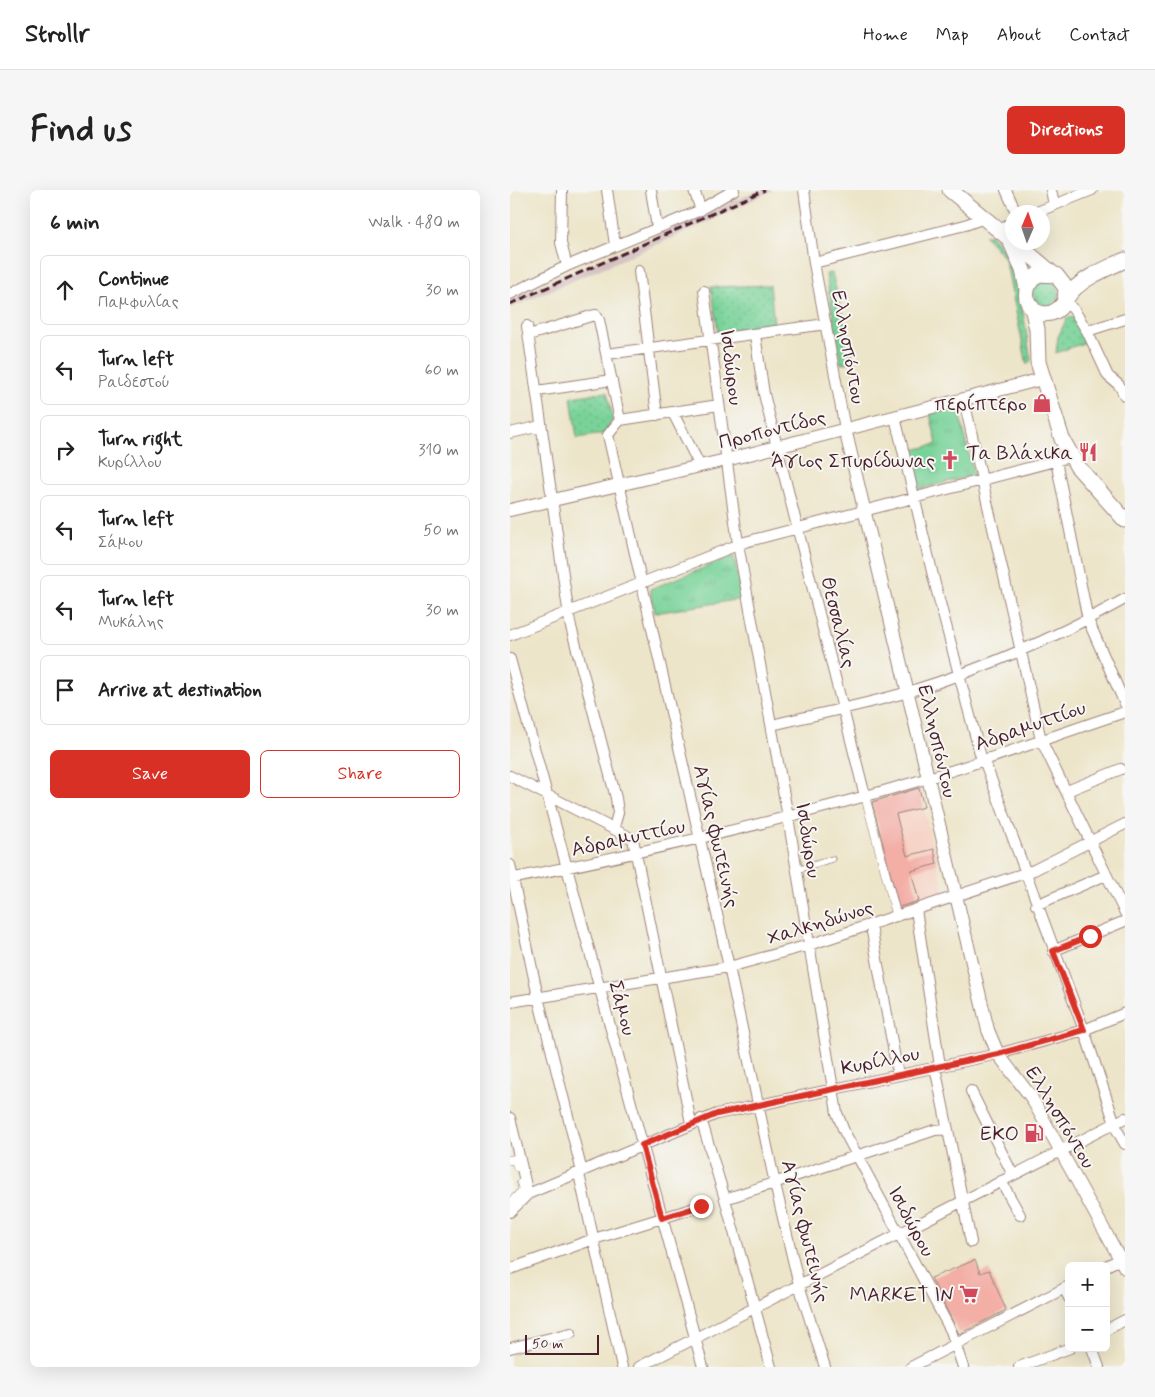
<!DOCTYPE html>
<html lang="en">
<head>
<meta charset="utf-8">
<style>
  :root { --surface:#fff; --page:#f6f6f6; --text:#222; --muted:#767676; --line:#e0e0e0; --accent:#d93025 }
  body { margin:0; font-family:Mynerve,sans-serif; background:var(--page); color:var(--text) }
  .controls { position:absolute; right:15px; bottom:15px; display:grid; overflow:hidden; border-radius:8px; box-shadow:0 5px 20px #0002 }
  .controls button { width:45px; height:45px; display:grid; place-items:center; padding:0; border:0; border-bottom:1px solid var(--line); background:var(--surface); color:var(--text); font:25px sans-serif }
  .compass { position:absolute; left:495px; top:15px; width:45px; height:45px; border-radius:50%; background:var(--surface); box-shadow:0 5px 20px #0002; rotate:2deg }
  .scale { position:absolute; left:15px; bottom:12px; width:74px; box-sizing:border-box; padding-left:5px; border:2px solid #4a1f2b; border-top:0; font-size:14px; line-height:18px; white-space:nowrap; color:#4a1f2b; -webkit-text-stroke:4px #f6f6f2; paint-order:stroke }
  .stop { position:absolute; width:15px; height:15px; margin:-11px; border:4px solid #d93025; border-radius:50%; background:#fff }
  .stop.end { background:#d93025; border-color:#fff; box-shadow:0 1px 5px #0008 }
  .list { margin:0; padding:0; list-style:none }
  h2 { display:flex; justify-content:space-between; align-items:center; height:65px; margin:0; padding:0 20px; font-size:21px }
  h2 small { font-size:16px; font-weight:400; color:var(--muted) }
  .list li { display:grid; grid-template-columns:32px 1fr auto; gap:15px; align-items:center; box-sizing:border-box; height:70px; margin:0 10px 10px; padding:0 10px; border:1px solid var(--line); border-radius:8px }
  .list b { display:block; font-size:19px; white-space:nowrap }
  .list p { margin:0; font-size:16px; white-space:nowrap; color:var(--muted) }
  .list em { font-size:16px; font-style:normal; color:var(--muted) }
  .actions { display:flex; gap:10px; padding:15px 20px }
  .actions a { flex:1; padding:11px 0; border:1px solid var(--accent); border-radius:8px; text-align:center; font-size:18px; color:var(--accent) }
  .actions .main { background:var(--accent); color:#fff }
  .icon { flex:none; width:28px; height:28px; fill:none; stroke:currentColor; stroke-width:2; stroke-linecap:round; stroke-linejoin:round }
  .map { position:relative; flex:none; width:615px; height:1177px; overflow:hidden; border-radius:8px }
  header { display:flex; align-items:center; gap:30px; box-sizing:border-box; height:70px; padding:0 25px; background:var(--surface); border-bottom:1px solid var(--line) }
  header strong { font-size:24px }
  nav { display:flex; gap:28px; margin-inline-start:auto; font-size:18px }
  .intro { display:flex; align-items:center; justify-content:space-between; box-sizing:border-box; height:120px; padding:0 30px }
  h1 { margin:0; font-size:35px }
  .button { padding:12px 22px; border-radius:8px; background:var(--accent); color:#fff; font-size:18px; font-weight:700 }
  main { display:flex; gap:30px; padding:0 30px }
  aside { flex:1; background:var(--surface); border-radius:8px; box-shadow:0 5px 20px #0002 }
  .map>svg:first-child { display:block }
  .built { fill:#f6d2c4 }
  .railway { fill:#d1bfbe }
  .grass { fill:url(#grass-dots); stroke:#627962 }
  .park { fill:url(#park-tufts); stroke:#627962 }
  .building { fill:#f3aea6 }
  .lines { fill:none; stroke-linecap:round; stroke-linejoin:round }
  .service-casing { stroke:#9c827a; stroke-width:7 }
  .pedestrian-casing { stroke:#9c827a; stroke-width:9 }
  .minor-casing { stroke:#9c827a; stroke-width:12 }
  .tertiary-casing { stroke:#9c827a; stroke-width:14 }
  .secondary-casing { stroke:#9c827a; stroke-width:17 }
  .service { stroke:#fff; stroke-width:5 }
  .pedestrian { stroke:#fff; stroke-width:8 }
  .minor { stroke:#fff; stroke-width:10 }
  .tertiary { stroke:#fff; stroke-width:12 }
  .secondary { stroke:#fff; stroke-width:15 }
  .rail { stroke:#4a1f2b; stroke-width:3; stroke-dasharray:8 4; stroke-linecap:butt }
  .route { stroke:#d93025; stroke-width:6 }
  .labels { text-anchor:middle; stroke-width:4; stroke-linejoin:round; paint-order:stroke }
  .street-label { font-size:20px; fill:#4a1f2b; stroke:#f6f6f2 }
  .poi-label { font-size:20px; fill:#4a1f2b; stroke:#f6f6f2; text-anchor:end }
</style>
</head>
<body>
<header>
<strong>Strollr</strong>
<nav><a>Home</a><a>Map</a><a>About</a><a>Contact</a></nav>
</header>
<div class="intro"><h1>Find us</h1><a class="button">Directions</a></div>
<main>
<aside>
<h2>6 min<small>Walk · 480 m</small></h2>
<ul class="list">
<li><svg class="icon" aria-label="ahead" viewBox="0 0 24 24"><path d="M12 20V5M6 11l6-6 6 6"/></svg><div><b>Continue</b><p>Παμφυλίας</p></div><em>30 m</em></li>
<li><svg class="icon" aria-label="left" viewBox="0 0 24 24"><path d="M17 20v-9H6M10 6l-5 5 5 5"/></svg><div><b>Turn left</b><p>Ραιδεστού</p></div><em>60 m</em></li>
<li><svg class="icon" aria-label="right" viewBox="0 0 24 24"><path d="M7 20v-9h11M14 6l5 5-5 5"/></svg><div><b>Turn right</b><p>Κυρίλλου</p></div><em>310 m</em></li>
<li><svg class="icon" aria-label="left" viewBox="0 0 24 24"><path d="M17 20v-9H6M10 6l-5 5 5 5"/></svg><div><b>Turn left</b><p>Σάμου</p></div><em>50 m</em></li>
<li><svg class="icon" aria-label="left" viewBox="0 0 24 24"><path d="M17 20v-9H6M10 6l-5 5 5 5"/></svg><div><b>Turn left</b><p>Μυκάλης</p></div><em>30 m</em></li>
<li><svg class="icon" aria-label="arrive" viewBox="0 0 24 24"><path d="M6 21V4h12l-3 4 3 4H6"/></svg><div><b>Arrive at destination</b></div></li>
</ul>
<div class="actions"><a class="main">Save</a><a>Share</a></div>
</aside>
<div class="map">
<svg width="615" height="1177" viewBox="0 0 615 1177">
  <defs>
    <pattern id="grass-dots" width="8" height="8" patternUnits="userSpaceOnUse" patternTransform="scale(1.25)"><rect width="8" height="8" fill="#79d399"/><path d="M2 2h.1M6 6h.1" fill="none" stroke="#6ab584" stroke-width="1.8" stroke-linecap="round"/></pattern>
    <pattern id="park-tufts" width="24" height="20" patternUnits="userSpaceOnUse" patternTransform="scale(1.25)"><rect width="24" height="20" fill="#79d399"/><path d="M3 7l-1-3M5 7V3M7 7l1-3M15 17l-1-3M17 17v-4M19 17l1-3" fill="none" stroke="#6ab584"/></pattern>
  </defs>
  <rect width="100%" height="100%" fill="#f6f6f2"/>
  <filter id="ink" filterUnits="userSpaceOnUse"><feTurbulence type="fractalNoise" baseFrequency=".02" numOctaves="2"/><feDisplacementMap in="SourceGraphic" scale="10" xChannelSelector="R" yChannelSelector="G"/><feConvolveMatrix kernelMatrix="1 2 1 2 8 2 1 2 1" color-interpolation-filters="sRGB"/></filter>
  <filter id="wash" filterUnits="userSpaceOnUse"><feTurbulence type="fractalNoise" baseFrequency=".0096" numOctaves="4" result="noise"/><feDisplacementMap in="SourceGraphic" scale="20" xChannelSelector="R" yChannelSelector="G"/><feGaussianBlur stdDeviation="1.12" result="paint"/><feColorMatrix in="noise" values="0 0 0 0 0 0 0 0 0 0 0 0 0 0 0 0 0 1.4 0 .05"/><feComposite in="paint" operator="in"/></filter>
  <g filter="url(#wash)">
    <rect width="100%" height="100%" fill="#ede5c9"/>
    <!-- built -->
    <path class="built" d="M409 598 434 702 389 717 362 612Z"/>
    <!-- railway -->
    <path class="railway" d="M249 0H263L185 38 0 118V110Z"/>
    <!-- grass -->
    <path class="grass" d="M474 45H481C511 76 513 129 521 170L517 175 495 68Z
      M322 83 344 171 331 174 316 84Z
      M531 90 545 92 550 104 542 116 533 117 525 112 522 99Z
      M260 95 264 134 208 142 201 97Z
      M563 127 576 152 546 163 548 147 557 128Z
      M97 202 103 229 94 244 67 248 61 207Z"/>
    <!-- park -->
    <path class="park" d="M448 217 464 285 410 299 400 261 427 254 420 224Z
      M224 366 231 409 145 423 140 399Z"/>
    <g id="blocks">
      <!-- building -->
      <path class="building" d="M409 598 414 617 386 624 397 666 424 659 427 674 401 681 409 711 389 717 362 612Z
        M465 1070 470 1083 479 1080 496 1120 449 1144 421 1088Z"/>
    </g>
  </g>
  <g filter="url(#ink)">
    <use href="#blocks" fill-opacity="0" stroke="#9c827a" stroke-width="1"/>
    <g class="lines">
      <!-- service casing -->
      <g class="service-casing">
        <path id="service" d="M287 680 322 669"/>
      </g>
      <!-- pedestrian casing -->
      <g class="pedestrian-casing">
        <path id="pedestrian" d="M355 606 387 727
          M0 970 5 969 7 977
          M0 1013 13 1000 11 993"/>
      </g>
      <!-- minor casing -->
      <g class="minor-casing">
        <path id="minor" d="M52 0 51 53 57 76
          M97 0 105 55
          M141 0 147 38
          M184 0 191 20
          M294 0 304 73 335 239
          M496 0 506 22
          M541 0 544 15
          M527 22 582 0
          M488 39 502 33
          M304 73 455 35 474 28
          M129 81 147 225
          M194 101 228 354 278 627 327 923 334 941 441 1141 453 1177
          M0 104 57 76 186 22 224 0
          M555 111 564 120 577 141 598 186 609 195 615 206
          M17 136 60 433 106 608 108 623 104 637
          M577 141 615 129
          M19 145 81 126 86 125 89 130 110 230 98 245 219 777 265 994 289 1095 315 1177
          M245 145 254 204 267 257 355 606
          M97 164 316 134
          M27 201 102 190
          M454 210 531 550 615 723
          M163 223 190 276
          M385 227 425 394 472 571
          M110 230 209 215
          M0 243 31 236
          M546 271 578 430 615 514
          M0 445 235 352 560 267
          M0 469 193 1177
          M262 535C307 524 354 515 398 502 473 479 547 447 615 409
          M474 570 574 840 607 940 615 954
          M0 586 123 649 181 933
          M557 601 611 579
          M0 675 28 807 72 982
          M0 689C140 661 278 630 415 589 482 569 548 544 615 522
          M526 715 596 685
          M406 720 430 876
          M361 736 388 885
          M543 761 615 731
          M0 812 219 777 299 755 524 680 615 634
          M425 877 461 1052
          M461 901 503 985
          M0 928 18 1004
          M191 929 215 1009 261 1177
          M69 984 112 1177
          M491 991 510 1025
          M215 1009 386 953 425 940 437 939
          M0 1022 18 1004 207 924 488 864 574 840 615 823
          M596 1076 615 1067
          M0 1079 84 1049 191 1016
          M554 1098 559 1108
          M596 1140 615 1130
          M0 1158 61 1143
          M582 1158 589 1177
          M129 1177 615 928
          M401 1177 559 1096
          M509 1177 560 1158"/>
      </g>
      <!-- tertiary casing -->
      <g class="tertiary-casing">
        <path id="tertiary" d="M335 239 478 840 488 864 521 907 615 1078
          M0 320 216 270 532 189"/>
      </g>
      <!-- secondary casing -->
      <g class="secondary-casing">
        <path id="secondary" d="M440 0 502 51
          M499 48 513 80 517 99
          M505 52 543 84
          M555 111 556 98 546 85 529 84C507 97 516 129 541 123 552 120 555 109 562 101 577 86 596 79 615 70
          M522 117 527 139 528 172 552 249 567 276 615 330"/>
      </g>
      <!-- service -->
      <use href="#service" class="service"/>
      <!-- pedestrian -->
      <use href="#pedestrian" class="pedestrian"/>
      <!-- minor -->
      <use href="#minor" class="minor"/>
      <!-- tertiary -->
      <use href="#tertiary" class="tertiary"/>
      <!-- secondary -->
      <use href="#secondary" class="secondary"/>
      <!-- rail -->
      <path class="rail" d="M0 114 255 0"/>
    </g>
  </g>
  <g class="lines" filter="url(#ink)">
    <!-- route -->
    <path class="route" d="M191 1016 152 1028 132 955 207 924 488 864 574 840 543 761 580 746"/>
  </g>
  <!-- icons -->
  <defs>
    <g id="shop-bare" transform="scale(1.5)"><path d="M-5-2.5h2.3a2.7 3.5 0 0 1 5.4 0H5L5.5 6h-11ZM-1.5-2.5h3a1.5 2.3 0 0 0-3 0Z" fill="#d1495b" stroke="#f6f6f2" stroke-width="2.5" paint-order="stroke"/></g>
    <g id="restaurant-bare" transform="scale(1.5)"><path d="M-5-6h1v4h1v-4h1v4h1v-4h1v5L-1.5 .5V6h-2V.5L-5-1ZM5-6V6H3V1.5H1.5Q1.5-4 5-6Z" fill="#d1495b" stroke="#f6f6f2" stroke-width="2.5" paint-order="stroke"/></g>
    <g id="church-bare" transform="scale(1.5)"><path d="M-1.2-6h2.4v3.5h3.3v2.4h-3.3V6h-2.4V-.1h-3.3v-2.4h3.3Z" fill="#d1495b" stroke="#f6f6f2" stroke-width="2.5" paint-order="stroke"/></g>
    <g id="fuel-bare" transform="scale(1.5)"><path d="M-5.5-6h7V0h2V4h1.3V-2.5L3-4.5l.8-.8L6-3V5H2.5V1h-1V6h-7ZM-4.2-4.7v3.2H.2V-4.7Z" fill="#d1495b" stroke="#f6f6f2" stroke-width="2.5" paint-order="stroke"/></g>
    <g id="supermarket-bare" transform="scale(1.5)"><path d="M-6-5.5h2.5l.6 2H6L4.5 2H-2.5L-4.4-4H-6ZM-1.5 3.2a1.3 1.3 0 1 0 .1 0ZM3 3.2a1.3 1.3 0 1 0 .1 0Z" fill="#d1495b" stroke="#f6f6f2" stroke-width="2.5" paint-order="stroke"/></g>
  </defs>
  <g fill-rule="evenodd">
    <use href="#shop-bare" x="532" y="213"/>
    <use href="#restaurant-bare" x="578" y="262"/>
    <use href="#church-bare" x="440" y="270"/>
    <use href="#fuel-bare" x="524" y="943"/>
    <use href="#supermarket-bare" x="459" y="1104"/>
  </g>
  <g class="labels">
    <!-- street labels -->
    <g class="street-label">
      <text transform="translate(339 157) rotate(80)" y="7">Ελλησπόντου</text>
      <text transform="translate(222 177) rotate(83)" y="7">Ισιδώρου</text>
      <text transform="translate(262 239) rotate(-14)" y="7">Προποντίδος</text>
      <text transform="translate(329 432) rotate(76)" y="7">Θεσσαλίας</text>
      <text transform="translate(520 535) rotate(-19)" y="7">Αδραμυττίου</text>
      <text transform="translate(428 551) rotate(77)" y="7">Ελλησπόντου</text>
      <text transform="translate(207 646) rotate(77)" y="7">Αγίας Φωτεινής</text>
      <text transform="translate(118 647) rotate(-12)" y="7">Αδραμυττίου</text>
      <text transform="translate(299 650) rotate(81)" y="7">Ισιδώρου</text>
      <text transform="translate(310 732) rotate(-17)" y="7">Χαλκηδώνος</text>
      <text transform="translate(113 818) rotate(75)" y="7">Σάμου</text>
      <text transform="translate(370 870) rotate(-11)" y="7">Κυρίλλου</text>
      <text transform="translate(551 927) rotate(59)" y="7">Ελλησπόντου</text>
      <text transform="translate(402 1031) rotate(62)" y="7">Ισιδώρου</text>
      <text transform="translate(296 1041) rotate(76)" y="7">Αγίας Φωτεινής</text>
    </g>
    <!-- poi labels -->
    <g class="poi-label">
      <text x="517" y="220">περίπτερο</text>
      <text x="563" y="269">Τα Βλάχικα</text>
      <text x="425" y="277">Άγιος Σπυρίδωνας</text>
      <text x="509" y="950">ΕΚΟ</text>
      <text x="444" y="1111">MARKET IN</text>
    </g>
  </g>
</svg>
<div class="controls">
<button>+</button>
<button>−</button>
</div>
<svg class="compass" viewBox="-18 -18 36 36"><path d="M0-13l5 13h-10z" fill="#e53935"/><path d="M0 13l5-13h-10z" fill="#767676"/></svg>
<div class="scale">50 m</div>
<div class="stop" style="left:580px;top:746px"></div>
<div class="stop end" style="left:191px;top:1016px"></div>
</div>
</main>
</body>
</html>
